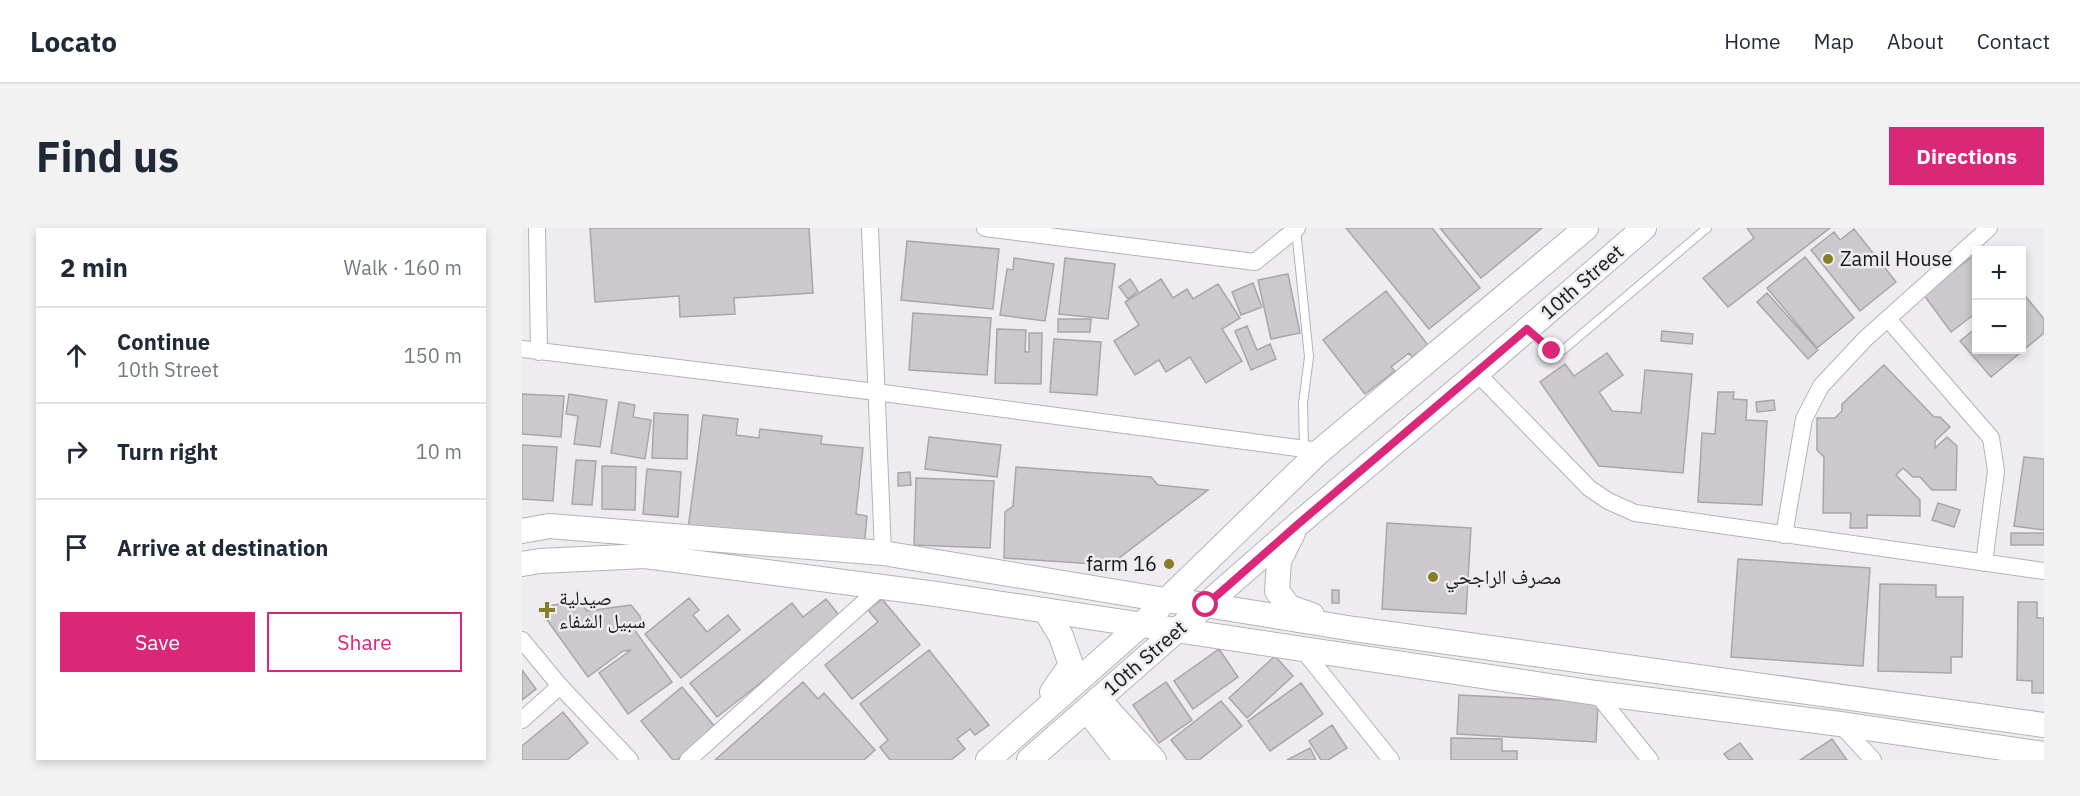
<!DOCTYPE html>
<html lang="en">
<head>
<meta charset="utf-8">
<style>
  :root { --surface:#fff; --page:#f2f2f3; --text:#1f2937; --muted:#747a83; --line:#e0e1e3; --accent:#db2777 }
  body { margin:0; font-family:"IBM Plex Sans","Noto Naskh Arabic",sans-serif; background:var(--page); color:var(--text) }
  .controls { position:absolute; right:18px; top:18px; display:grid; overflow:hidden; border-radius:0px; box-shadow:0 3px 9px #0003 }
  .controls button { width:54px; height:54px; display:grid; place-items:center; padding:0; border:0; border-bottom:2px solid var(--line); background:var(--surface); color:var(--text); font:30px sans-serif }
  .stop { position:absolute; width:18px; height:18px; margin:-14px; border:4px solid #db2777; border-radius:50%; background:#fff }
  .stop.end { background:#db2777; border-color:#fff; box-shadow:0 2px 6px #0008 }
  .list { margin:0; padding:0; list-style:none }
  h2 { display:flex; justify-content:space-between; align-items:center; height:78px; margin:0; padding:0 24px; font-size:26px }
  h2 small { font-size:20px; font-weight:400; color:var(--muted) }
  .list li { display:grid; grid-template-columns:39px 1fr auto; gap:18px; align-items:center; box-sizing:border-box; height:96px; padding:0 24px; border-top:2px solid var(--line) }
  .list b { display:block; font-size:22px; white-space:nowrap }
  .list p { margin:0; font-size:20px; white-space:nowrap; color:var(--muted) }
  .list em { font-size:20px; font-style:normal; color:var(--muted) }
  .actions { display:flex; gap:12px; padding:18px 24px }
  .actions a { flex:1; padding:14px 0; border:2px solid var(--accent); border-radius:0px; text-align:center; font-size:21px; color:var(--accent) }
  .actions .main { background:var(--accent); color:#fff }
  .icon { flex:none; width:33px; height:33px; fill:none; stroke:currentColor; stroke-width:2; stroke-linecap:round; stroke-linejoin:round }
  .map { position:relative; flex:none; width:1522px; height:532px; overflow:hidden; border-radius:0px }
  header { display:flex; align-items:center; gap:36px; box-sizing:border-box; height:84px; padding:0 30px; background:var(--surface); border-bottom:2px solid var(--line) }
  header strong { font-size:28px }
  nav { display:flex; gap:33px; margin-inline-start:auto; font-size:21px }
  .intro { display:flex; align-items:center; justify-content:space-between; box-sizing:border-box; height:144px; padding:0 36px }
  h1 { margin:0; font-size:42px }
  .button { padding:15px 27px; border-radius:0px; background:var(--accent); color:#fff; font-size:21px; font-weight:700 }
  main { display:flex; gap:36px; padding:0 36px }
  aside { flex:1; background:var(--surface); border-radius:0px; box-shadow:0 3px 9px #0003 }
  .map>svg:first-child { display:block }
  .building { fill:#cbc8ce; stroke:#a9a5ab; stroke-width:1.5 }
  .lines { fill:none; stroke-linecap:round; stroke-linejoin:round }
  .lane-casing { stroke:#b5b2b7; stroke-width:10 }
  .street-casing { stroke:#b5b2b7; stroke-width:18 }
  .secondary-casing { stroke:#b5b2b7; stroke-width:26 }
  .lane { stroke:#fff; stroke-width:8 }
  .street { stroke:#fff; stroke-width:16 }
  .secondary { stroke:#fff; stroke-width:24 }
  .route { stroke:#db2777; stroke-width:8 }
  .poi-dot { fill:#877d23; stroke:#eeebf1; stroke-width:2 }
  .labels { text-anchor:middle; stroke-width:5; stroke-linejoin:round; paint-order:stroke }
  .poi-label { font-size:20px; fill:#181719; stroke:#eeebf1; text-anchor:start }
  .street-label { font-size:20px; fill:#181719; stroke:#eeebf1 }
</style>
</head>
<body>
<header>
<strong>Locato</strong>
<nav><a>Home</a><a>Map</a><a>About</a><a>Contact</a></nav>
</header>
<div class="intro"><h1>Find us</h1><a class="button">Directions</a></div>
<main>
<aside>
<h2>2 min<small>Walk · 160 m</small></h2>
<ul class="list">
<li><svg class="icon" aria-label="ahead" viewBox="0 0 24 24"><path d="M12 20V5M6 11l6-6 6 6"/></svg><div><b>Continue</b><p>10th Street</p></div><em>150 m</em></li>
<li><svg class="icon" aria-label="right" viewBox="0 0 24 24"><path d="M7 20v-9h11M14 6l5 5-5 5"/></svg><div><b>Turn right</b></div><em>10 m</em></li>
<li><svg class="icon" aria-label="arrive" viewBox="0 0 24 24"><path d="M6 21V4h12l-3 4 3 4H6"/></svg><div><b>Arrive at destination</b></div></li>
</ul>
<div class="actions"><a class="main">Save</a><a>Share</a></div>
</aside>
<div class="map">
<svg width="1522" height="532" viewBox="0 0 1522 532">
  <rect width="100%" height="100%" fill="#eeebf1"/>
  <!-- building -->
  <path class="building" d="M68 0H287L291 65 212 70 213 86 158 89 157 68 73 74Z
    M824 0H910L958 60 907 101Z
    M918 0H1020L959 50Z
    M1225 0H1308L1206 79 1181 50 1232 10Z
    M1332 1 1374 54 1338 83 1289 22 1312 4 1318 12Z
    M385 13 477 21 471 81 379 72Z
    M1454 26V85L1429 104 1401 66Z
    M1283 29 1332 90 1295 120 1245 60Z
    M492 30 532 36 523 93 478 87 485 41 491 42Z
    M543 30 593 36 586 91 537 86Z
    M766 46 778 105 749 111 736 52Z
    M608 51 616 63 606 71 597 59Z
    M639 51 651 70 665 61 671 71 696 56 718 90 700 101 720 133 684 155 668 129 644 144 637 132 613 147 592 113 617 97 603 74Z
    M731 55 740 79 719 87 710 64Z
    M864 63 906 117 890 129 887 125 869 139 873 143 843 166 801 112Z
    M1500 64 1522 91V105L1469 149 1438 113 1454 100V122H1500Z
    M1245 65 1296 122 1286 131 1235 74Z
    M391 85 469 90 465 147 387 142Z
    M536 91H569L568 104H536Z
    M725 98 735 122 748 116 754 131 729 142 713 103Z
    M475 101 504 102 503 124H507V105H520L519 156 473 155Z
    M1140 103 1171 106 1170 116 1139 113Z
    M532 111 579 114 575 167 528 164Z
    M1085 125 1101 147 1077 164 1090 183 1119 185 1123 142 1170 146 1161 245 1077 238 1018 154 1043 136 1052 148Z
    M1362 137 1412 189H1418L1428 199 1413 213V220L1425 209 1435 218 1434 262H1410L1398 249H1391L1381 240 1374 247 1398 272V288L1345 287V300H1328L1329 285H1301L1302 229 1295 222V190H1313L1320 183V176Z
    M1196 164H1212L1211 171 1225 172 1224 192 1245 193 1240 277 1176 274 1180 205 1193 206Z
    M0 166 42 168 39 209 0 206Z
    M47 166 85 172 78 219 52 216 56 188 44 186Z
    M1252 172 1253 182 1235 184 1234 174Z
    M97 174 113 177 111 189 129 192 123 231 89 225Z
    M132 185 166 187 165 231 130 230Z
    M181 187 216 191 214 207 237 210 238 201 300 208 299 216 341 220 334 286 345 288 342 320 166 301Z
    M407 209 479 217 475 249 403 241Z
    M0 217 35 219 31 273 0 271Z
    M1502 229 1522 231V302L1492 298Z
    M54 232 74 233 70 277 50 276Z
    M80 238 114 239 113 282 80 281Z
    M494 239 629 249 636 257 686 262 588 337 482 330 483 284 491 278Z
    M125 241 159 244 156 289 121 286Z
    M388 244 389 257 376 258V245Z
    M394 250 472 253 468 320 392 317Z
    M1416 275 1438 282 1432 299 1410 292Z
    M865 295 949 300 944 386 860 381Z
    M1489 305H1522V317H1489Z
    M1216 331 1348 340 1341 438 1209 429Z
    M1358 356 1414 357V369H1441L1440 429H1429V445L1356 443Z
    M810 362H817V375H810Z
    M167 370 177 382 171 387 185 404 206 387 218 402 159 450 123 406Z
    M304 371 320 391 195 489 168 455 270 375 281 389Z
    M360 371 398 417 330 471 303 437 356 394 346 382Z
    M58 373 65 383 109 377 118 388 120 400 113 401 114 404 150 454 106 486 77 445 109 422 101 423 66 449 20 385 31 377Z
    M1496 374H1515V390H1522V465H1510V453L1495 452Z
    M697 421 716 449 671 481 652 453Z
    M407 422 467 497 453 507 448 501 435 511 443 521 429 532H368L358 519 366 512 338 476Z
    M753 428 771 448 725 490 707 470Z
    M0 442 14 461 0 472Z
    M281 454 296 471 302 465 353 522 342 532H193Z
    M644 454 670 492 637 515 611 477Z
    M779 455 801 486 748 523 726 493Z
    M160 459 194 500 155 532H151L119 493Z
    M937 467 1076 474 1074 514 935 506Z
    M699 473 720 498 677 532H665L649 512Z
    M41 484 66 515 45 532H0V518Z
    M810 497 825 520 806 532H799L787 513Z
    M929 510 980 511V523H995V532H929Z
    M1310 511 1325 532H1278Z
    M1218 515 1231 532H1207L1202 526Z
    M788 520 794 532H765Z"/>
  <g class="lines">
    <!-- lane casing -->
    <g class="lane-casing">
      <path id="lane" d="M774 1 787 129 781 175 782 221
        M1008 104C1017 112 1028 127 1041 122L1185 0"/>
    </g>
    <!-- street casing -->
    <g class="street-casing">
      <path id="street" d="M15 0 17 124
        M348 0 361 325
        M463 0 733 34 775 0
        M1366 91 1469 210 1474 243 1462 335
        M0 121 354 164 798 223
        M955 145 1067 260 1086 273 1113 285 1522 343
        M1262 307 1282 191 1299 158 1343 111 1467 0
        M0 412 38 458 108 532
        M781 422 869 532
        M1074 465 1128 532
        M0 492 38 458
        M1318 496 1351 532
        M166 532 359 359"/>
    </g>
    <!-- secondary casing -->
    <g class="secondary-casing">
      <path id="secondary" d="M0 303 27 298 361 325 643 372 684 377 832 401 1522 497
        M771 305 757 333 755 363 767 379 790 387
        M0 336 18 333 123 328 414 366 1074 465 1318 496 1522 526
        M523 382 539 408 549 437 530 464
        M576 471 632 532
        M565 482 604 532
        M466 532 620 396 798 223 1064 0
        M507 532 775 297 955 145 1122 0"/>
    </g>
    <!-- lane -->
    <use href="#lane" class="lane"/>
    <!-- street -->
    <use href="#street" class="street"/>
    <!-- secondary -->
    <use href="#secondary" class="secondary"/>
  </g>
  <g class="lines">
    <!-- route -->
    <path class="route" d="M684 377 775 297 1005 101 1030 123"/>
  </g>
  <!-- markers -->
  <g class="poi-dot">
    <circle cx="1306" cy="31" r="6"/>
    <circle cx="647" cy="336" r="6"/>
    <circle cx="911" cy="349" r="6"/>
    <path d="M22 373h6v6h6v6h-6v6h-6v-6h-6v-6h6z"/>
  </g>
  <g class="labels">
    <!-- poi labels -->
    <g class="poi-label">
      <text x="1318" y="38">Zamil House</text>
      <text x="635" y="343" text-anchor="end">farm 16</text>
      <text x="923" y="356">مصرف الراجحي</text>
      <text x="37" y="377">صيدلية<tspan x="37" dy="23">سبيل الشفاء</tspan></text>
    </g>
    <!-- street labels -->
    <g class="street-label">
      <text transform="translate(1060 54) rotate(-41)" y="7">10th Street</text>
      <text transform="translate(623 430) rotate(-41)" y="7">10th Street</text>
    </g>
  </g>
</svg>
<div class="controls">
<button>+</button>
<button>−</button>
</div>
<div class="stop" style="left:684px;top:377px"></div>
<div class="stop end" style="left:1030px;top:123px"></div>
</div>
</main>
</body>
</html>
